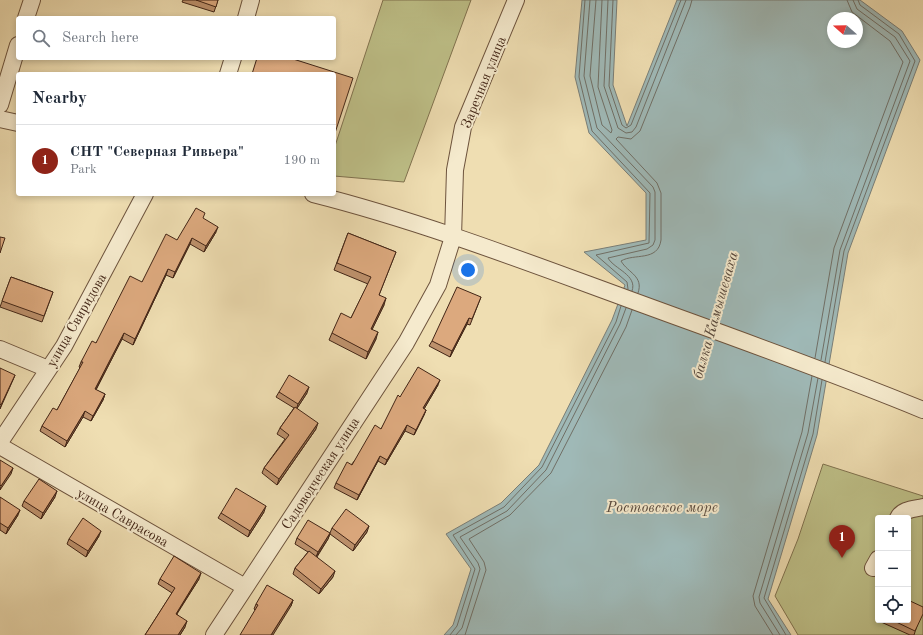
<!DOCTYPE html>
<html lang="en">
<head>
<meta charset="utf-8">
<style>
  :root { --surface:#fff; --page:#f6f6f7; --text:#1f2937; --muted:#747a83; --line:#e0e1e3; --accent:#8f2418 }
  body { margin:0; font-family:"Old Standard TT",serif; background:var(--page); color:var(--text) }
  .controls { position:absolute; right:12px; bottom:12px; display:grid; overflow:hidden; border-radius:4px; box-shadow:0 2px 6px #0003 }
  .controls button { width:36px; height:36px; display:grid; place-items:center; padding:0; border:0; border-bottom:1px solid var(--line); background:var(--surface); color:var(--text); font:20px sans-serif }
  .compass { position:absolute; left:827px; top:12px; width:36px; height:36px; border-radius:50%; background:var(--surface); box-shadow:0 2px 6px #0003; rotate:290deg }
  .you { position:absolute; left:468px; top:270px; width:14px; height:14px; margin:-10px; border:3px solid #fff; border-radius:50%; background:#1a73e8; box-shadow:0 0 0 6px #1a73e833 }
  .badge { display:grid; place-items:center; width:26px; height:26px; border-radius:50%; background:var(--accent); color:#fff; font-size:13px; font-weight:700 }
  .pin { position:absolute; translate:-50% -33px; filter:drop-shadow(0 1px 2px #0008) }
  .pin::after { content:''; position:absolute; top:21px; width:14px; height:12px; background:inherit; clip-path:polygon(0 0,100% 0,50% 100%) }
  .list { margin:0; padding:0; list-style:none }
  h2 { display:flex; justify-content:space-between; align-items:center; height:52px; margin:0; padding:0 16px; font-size:17px }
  h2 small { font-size:13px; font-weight:400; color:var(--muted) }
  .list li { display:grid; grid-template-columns:26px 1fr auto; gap:12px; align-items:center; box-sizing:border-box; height:72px; padding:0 16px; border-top:1px solid var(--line) }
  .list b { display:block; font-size:15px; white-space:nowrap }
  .list p { margin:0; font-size:13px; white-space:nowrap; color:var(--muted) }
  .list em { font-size:13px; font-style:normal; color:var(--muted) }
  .icon { flex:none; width:22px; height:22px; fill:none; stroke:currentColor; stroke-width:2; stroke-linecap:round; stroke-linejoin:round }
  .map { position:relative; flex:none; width:923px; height:635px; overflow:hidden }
  .search { position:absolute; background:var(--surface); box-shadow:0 2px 6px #0003; left:16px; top:16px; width:320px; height:44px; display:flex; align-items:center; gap:10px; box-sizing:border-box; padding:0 14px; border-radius:4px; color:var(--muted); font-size:15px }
  .panel { position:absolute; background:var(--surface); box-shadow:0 2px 6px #0003; left:16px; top:72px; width:320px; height:124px; border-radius:4px }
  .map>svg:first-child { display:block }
  .green { fill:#bec088; stroke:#80724f; fill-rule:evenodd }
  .water { fill:#9fb9b7; stroke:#7a7e77; fill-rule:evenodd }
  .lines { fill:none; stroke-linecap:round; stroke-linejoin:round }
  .shore { stroke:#706f66; stroke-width:1 }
  .minor-casing { stroke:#6d533d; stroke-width:18 }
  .minor { stroke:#f5eacd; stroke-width:16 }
  .wall { fill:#bd916c; stroke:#422516 }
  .shaded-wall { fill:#9a7658; stroke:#422516 }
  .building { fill:#dca97e; stroke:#422516 }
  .labels { text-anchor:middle; stroke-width:4; stroke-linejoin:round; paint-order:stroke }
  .street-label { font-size:14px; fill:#422516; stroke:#f5eacd }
  .water-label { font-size:15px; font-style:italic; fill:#594a3e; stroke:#f5eacd }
</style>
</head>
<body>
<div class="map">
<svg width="923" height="635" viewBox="0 0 923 635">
  <rect width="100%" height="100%" fill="#efdeb2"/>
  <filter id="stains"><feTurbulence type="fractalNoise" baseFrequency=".005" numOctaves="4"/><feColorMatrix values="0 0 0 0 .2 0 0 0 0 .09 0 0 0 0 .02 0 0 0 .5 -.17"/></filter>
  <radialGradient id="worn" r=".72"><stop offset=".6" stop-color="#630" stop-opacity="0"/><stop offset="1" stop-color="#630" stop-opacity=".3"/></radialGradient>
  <!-- green -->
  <path class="green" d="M383 0H471L404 182 334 176V149Z
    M823 464 923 496V635H798L775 596 798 539ZM878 518H908V620H878Z"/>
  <!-- water -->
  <path class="water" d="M582 0H617L613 85 627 126 677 0H860L902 31 920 60 848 253 817 435 768 599 791 635H444L453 625 471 569 446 534 501 503 539 465 612 320 625 285 584 252 646 240V193L589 133 575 77ZM833 18H857V42H833Z"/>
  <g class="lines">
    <!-- shore -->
    <path class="shore" d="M585 0 579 77 592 131 650 193 649 243 596 255 627 282 628 289
      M590 0 584 76 597 128 653 187 655 192V240L653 245 647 249 608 258C614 269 638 275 632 291
      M596 0 590 76 602 125 611 133 612 130 598 87 602 0
      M608 0 604 86 618 128 626 133 632 132 636 127 686 0
      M613 0 609 86 622 125 626 128 631 125 681 0
      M638 293C644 276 628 273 621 261 634 253 658 262 661 240V193L657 183 616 139 618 137 631 139 640 131 690 7 692 0
      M815 358 834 248 903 62 890 41 852 12 847 0
      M821 360 840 250 910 61 895 37 857 9 853 0
      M825 362 844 251 915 61 899 34 860 5 858 0
      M450 635 457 626 475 569 453 535 504 507 542 467 616 322 621 306
      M456 635 462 628 480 569 478 563 460 537 507 511 546 470 620 324 626 308
      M465 635 486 570 484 562 469 539 510 515 551 473 626 327 632 310
      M773 635 755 606 753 596 802 432 812 376
      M780 635 760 603 759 597 808 433 818 378
      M786 635 764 598 813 434 822 380"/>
    <!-- minor casing -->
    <g class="minor-casing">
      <path id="minor" d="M26 18 32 0
        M246 18 251 0
        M228 74 233 58
        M0 105 18 45
        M0 119 18 123
        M313 194C420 221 524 261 628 299 726 335 826 370 923 410
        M0 349 48 369
        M0 442 64 346 145 194
        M0 446 245 587
        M898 518C902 509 914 509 923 507
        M873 568 878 559
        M214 635 406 343 438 285 453 237 455 170 463 127 516 0"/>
    </g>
    <!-- minor -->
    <use href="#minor" class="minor"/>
  </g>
  <!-- wall -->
  <path class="wall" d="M183 0H218L214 12 182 2Z
    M216 232 204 252 190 244 173 278 166 275 133 345 122 339 96 390 105 394 103 400 91 421 83 417 65 447 40 431 42 426 57 410 80 368 79 367 81 362 96 343 142 282 177 240Z
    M348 233 396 252 379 295 384 305 372 329 376 339 366 359 329 340 332 333 351 318 368 284 334 270Z
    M11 277 53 292 42 322 0 307Z
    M481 297 470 325 467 324 450 357 429 346 432 341Z
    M438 385 424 409 426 410 424 415 414 435 405 431 385 465 378 461 357 500 334 488 336 483 381 429 400 397Z
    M279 392 307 393 297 408 316 429 277 485 262 473 264 468 285 439 277 434 280 428 294 408 276 397Z
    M0 497 18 515 6 534 0 530Z
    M55 497 41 519 22 506 24 501Z
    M264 512 248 537 218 518 221 513Z
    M332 528 367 532 353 551 330 534 328 539 317 557 333 577 319 594 293 574 295 568 308 552 295 544 297 538 330 533Z
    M99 536 86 557 67 544 69 539Z
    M160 579H199L177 614 185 627 180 635H145L172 593 158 584Z
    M293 600 291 606 255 610 254 609 256 604Z
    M923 607 914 635H910L881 622 882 620H908Z"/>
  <!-- shaded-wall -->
  <path class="shaded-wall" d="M218 227 216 232 204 252 206 246Z
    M192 238 190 244 173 278 175 272Z
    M168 269 166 275 133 345 135 339Z
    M386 298 384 305 369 336 371 329Z
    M469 318 467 324 450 357 452 351Z
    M378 332 376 339 366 359 368 352Z
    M124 333 122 339 93 395 95 389Z
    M15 375 13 380 0 409 1 405Z
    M440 380 438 385 421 414 423 408Z
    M309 387 307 393 296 410 298 404Z
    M105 394 103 400 91 421 93 416Z
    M426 410 424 415 414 435 416 430Z
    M85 411 83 417 65 447 67 441Z
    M318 423 316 429 277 485 279 479Z
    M407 425 405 431 385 465 387 460Z
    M380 456 378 461 357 500 359 495Z
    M13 468 11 474 0 490 1 486Z
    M57 491 55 497 41 519 43 513Z
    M266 506 264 512 248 537 250 531Z
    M20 510 18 515 6 534 8 528Z
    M369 526 367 532 353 551 355 545Z
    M101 531 99 536 86 557 88 551Z
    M330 533 328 539 316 557 318 552Z
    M335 571 333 577 319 594 321 589Z
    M201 573 199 579 173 619 176 614Z
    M293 600 291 606 273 635H271Z
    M187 621 185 627 180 635H178Z"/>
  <!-- building -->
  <path class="building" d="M196 0H218L216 7Z
    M257 58H290L353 78 334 136V74H252Z
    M196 208 205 213 203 218 218 227 206 246 192 238 175 272 168 269 135 339 124 333 95 389 105 394 93 416 85 411 67 441 42 426 53 408 57 410 83 362H81L92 341 96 343 130 276 142 282 166 234 177 240Z
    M348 233 396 252 379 295 386 298 371 329 378 332 368 352 332 333 341 313 351 318 371 277 337 263Z
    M0 237 5 238 0 253Z
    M11 277 53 292 44 316 2 301Z
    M457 287 481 297 472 319 469 318 452 351 432 341Z
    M418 367 440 380 423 408 426 410 416 430 407 425 387 460 380 456 359 495 336 483 347 462 352 465 375 425 381 429 398 395 400 397Z
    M0 368 15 375 1 405 0 404Z
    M289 375 309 387 298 404 279 392Z
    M295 407 318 423 279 479 264 468 289 435 280 428Z
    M0 460 13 468 1 486 0 485Z
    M39 479 57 491 43 513 24 501Z
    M236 488 266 506 250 531 221 513Z
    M0 497 20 510 8 528 0 523Z
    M346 509 369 526 355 545 332 528Z
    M83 518 101 531 88 551 69 539Z
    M308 520 330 533 318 552 297 538Z
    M309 551 335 571 321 589 295 568Z
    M174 556 201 573 176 614 187 621 178 635H145L175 588 160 579Z
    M267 585 293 600 271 635H240L258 605 256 604Z
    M908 600 923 607V614L915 631 892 620H908Z"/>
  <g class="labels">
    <!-- street labels -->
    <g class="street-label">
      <text transform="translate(483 82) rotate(-68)" y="5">Заречная улица</text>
      <text transform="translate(76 320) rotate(-60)" y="5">улица Свиридова</text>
      <text transform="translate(320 473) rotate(-57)" y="5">Садоводческая улица</text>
      <text transform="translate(123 517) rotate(30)" y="5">улица Саврасова</text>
    </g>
    <!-- water labels -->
    <g class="water-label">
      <text transform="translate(715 315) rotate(-74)" y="5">балка Камышеваха</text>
      <text x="662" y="512">Ростовское море</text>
    </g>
  </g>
  <rect width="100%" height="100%" filter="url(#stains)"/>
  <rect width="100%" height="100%" fill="url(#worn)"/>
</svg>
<div class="controls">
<button>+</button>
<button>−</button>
<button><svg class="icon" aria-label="locate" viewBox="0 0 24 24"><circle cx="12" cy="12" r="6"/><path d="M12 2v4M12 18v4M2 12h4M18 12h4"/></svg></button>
</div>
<svg class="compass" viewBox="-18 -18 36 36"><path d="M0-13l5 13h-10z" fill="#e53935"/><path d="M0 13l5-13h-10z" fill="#747a83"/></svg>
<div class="you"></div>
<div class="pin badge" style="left:842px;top:558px">1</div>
<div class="search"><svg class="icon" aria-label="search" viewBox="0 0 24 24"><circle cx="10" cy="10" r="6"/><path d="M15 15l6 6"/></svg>Search here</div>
<section class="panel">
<h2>Nearby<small></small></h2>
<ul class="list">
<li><span class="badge">1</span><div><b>СНТ &quot;Северная Ривьера&quot;</b><p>Park</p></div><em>190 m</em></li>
</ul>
</section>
</div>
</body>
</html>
